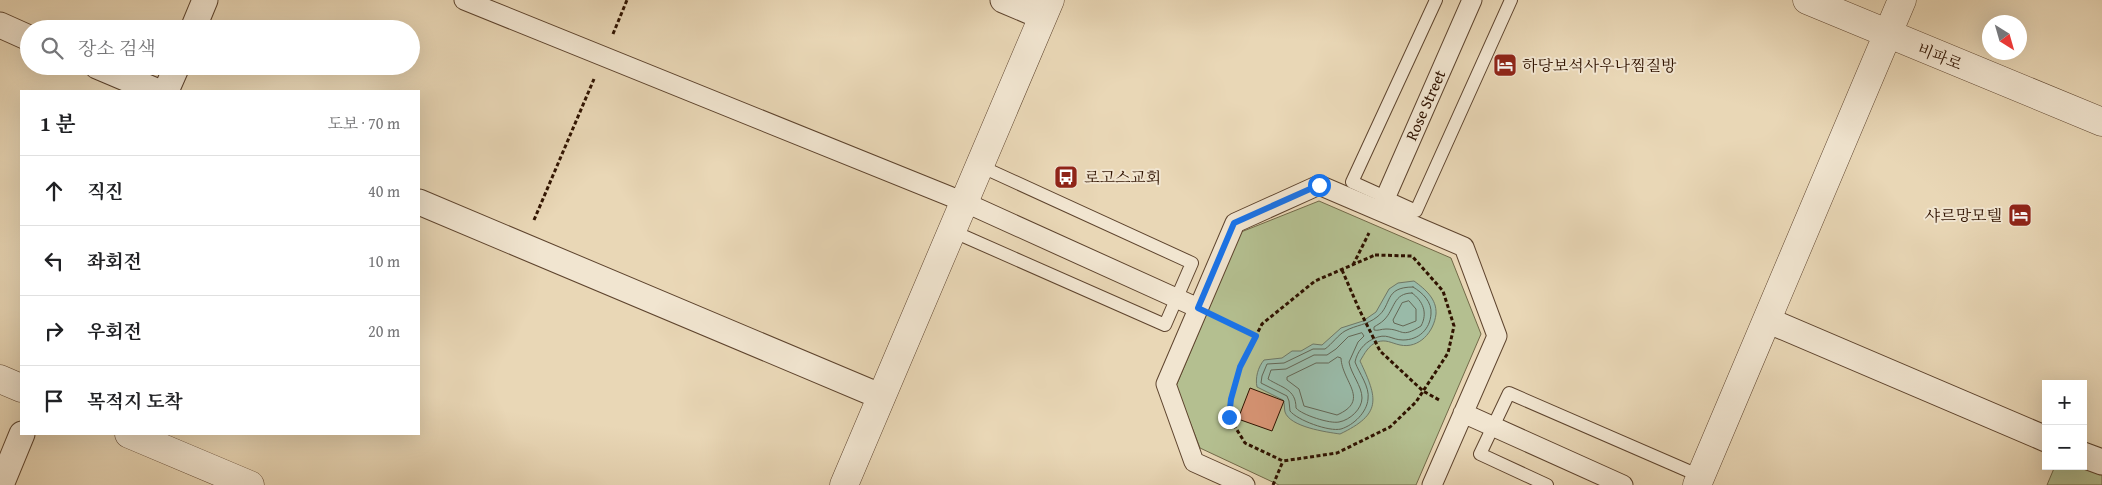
<!DOCTYPE html>
<html lang="ko">
<head>
<meta charset="utf-8">
<style>
  :root { --surface:#fff; --page:#f2f2f2; --text:#202124; --muted:#757577; --line:#e0e0e0 }
  body { margin:0; font-family:"Gentium Book Plus","Noto Serif KR",serif; background:var(--page); color:var(--text) }
  .controls { position:absolute; right:15px; bottom:15px; display:grid; overflow:hidden; border-radius:0px; box-shadow:0 5px 20px #0002 }
  .controls button { width:45px; height:45px; display:grid; place-items:center; padding:0; border:0; border-bottom:1px solid var(--line); background:var(--surface); color:var(--text); font:25px sans-serif }
  .compass { position:absolute; left:1982px; top:15px; width:45px; height:45px; border-radius:50%; background:var(--surface); box-shadow:0 5px 20px #0002; rotate:143deg }
  .stop { position:absolute; width:15px; height:15px; margin:-11px; border:4px solid #1a73e8; border-radius:50%; background:#fff }
  .stop.end { background:#1a73e8; border-color:#fff; box-shadow:0 1px 5px #0008 }
  .list { margin:0; padding:0; list-style:none }
  h2 { display:flex; justify-content:space-between; align-items:center; height:65px; margin:0; padding:0 20px; font-size:21px }
  h2 small { font-size:16px; font-weight:400; color:var(--muted) }
  .list li { display:grid; grid-template-columns:32px 1fr auto; gap:15px; align-items:center; box-sizing:border-box; height:70px; padding:0 20px; border-top:1px solid var(--line) }
  .list b { display:block; font-size:19px; white-space:nowrap }
  .list em { font-size:16px; font-style:normal; color:var(--muted) }
  .icon { flex:none; width:28px; height:28px; fill:none; stroke:currentColor; stroke-width:2; stroke-linecap:round; stroke-linejoin:round }
  .map { position:relative; flex:none; width:2102px; height:485px; overflow:hidden }
  .search { position:absolute; background:var(--surface); box-shadow:0 5px 20px #0002; left:20px; top:20px; width:400px; height:55px; display:flex; align-items:center; gap:12px; box-sizing:border-box; padding:0 18px; border-radius:28px; color:var(--muted); font-size:19px }
  .panel { position:absolute; background:var(--surface); box-shadow:0 5px 20px #0002; left:20px; top:90px; width:400px; height:345px; border-radius:0px }
  .map>svg:first-child { display:block }
  .green { fill:#b4bf90; stroke:#726948 }
  .water { fill:#99baa8; stroke:#6f7765 }
  .lines { fill:none; stroke-linecap:round; stroke-linejoin:round }
  .shore { stroke:#646654; stroke-width:1 }
  .building { fill:#d69373; stroke:#301300 }
  .service-casing { stroke:#5e442e; stroke-width:14 }
  .pedestrian-casing { stroke:#5e442e; stroke-width:21 }
  .minor-casing { stroke:#5e442e; stroke-width:27 }
  .tertiary-casing { stroke:#5e442e; stroke-width:29 }
  .path { stroke:#301300; stroke-width:3; stroke-dasharray:4 2.5; stroke-linecap:butt }
  .service { stroke:#f1e5d0; stroke-width:12 }
  .pedestrian { stroke:#f1e5d0; stroke-width:19 }
  .minor { stroke:#f1e5d0; stroke-width:25 }
  .tertiary { stroke:#f1e5d0; stroke-width:28 }
  .route { stroke:#1a73e8; stroke-width:6 }
  .labels { text-anchor:middle; stroke-width:4; stroke-linejoin:round; paint-order:stroke }
  .street-label { font-size:16px; fill:#301300; stroke:#f1e5d0 }
  .poi-label { font-size:16px; fill:#301300; stroke:#f1e5d0; text-anchor:start }
</style>
</head>
<body>
<div class="map">
<svg width="2102" height="485" viewBox="0 0 2102 485">
  <rect width="100%" height="100%" fill="#e9d7b6"/>
  <filter id="stains"><feTurbulence type="fractalNoise" baseFrequency=".004" numOctaves="4"/><feColorMatrix values="0 0 0 0 .2 0 0 0 0 .09 0 0 0 0 .02 0 0 0 .5 -.17"/></filter>
  <radialGradient id="worn" r=".72"><stop offset=".6" stop-color="#630" stop-opacity="0"/><stop offset="1" stop-color="#630" stop-opacity=".3"/></radialGradient>
  <!-- green -->
  <path class="green" d="M1319 201 1451 258 1481 334 1416 485H1279L1200 448 1176 386 1241 232Z
    M2102 462V485H2047L2055 466H2083Z"/>
  <!-- water -->
  <path class="water" d="M1414 281C1425 289 1437 299 1436 314 1434 332 1419 349 1400 345 1391 343 1386 339 1377 342 1368 346 1365 353 1360 361 1378 399 1382 414 1340 434 1326 432 1290 427 1285 412 1284 408 1285 404 1283 400L1257 387C1255 378 1258 367 1264 360L1282 358 1292 351H1301L1313 344 1322 345 1341 328 1363 321 1376 312 1389 289 1398 283Z"/>
  <g class="lines">
    <!-- shore -->
    <path class="shore" d="M1413 287C1423 293 1432 302 1431 314 1430 329 1419 340 1403 340 1391 340 1387 332 1373 339 1364 343 1357 352 1355 362 1359 373 1370 387 1368 399 1367 412 1354 425 1341 429 1329 432 1297 420 1290 411L1289 401 1287 396 1261 383 1262 376 1267 364 1284 363 1313 349H1325C1332 344 1338 335 1345 331 1356 325 1367 325 1377 317 1393 305 1383 287 1413 287Z
      M1412 293C1423 301 1428 313 1421 326 1400 339 1404 329 1386 329 1381 329 1378 331 1374 330V327C1377 325 1381 323 1384 320 1395 309 1393 293 1412 293Z
      M1409 301 1416 309V321L1403 326 1394 323 1393 320 1402 303Z
      M1362 333 1364 336 1358 342 1349 362C1351 374 1362 386 1362 398 1362 409 1350 420 1339 422 1330 424 1302 415 1296 408 1296 389 1282 388 1268 379L1271 370 1286 369 1314 355H1327L1336 349 1348 337Z
      M1338 357 1341 358C1342 382 1371 400 1337 415L1304 406 1299 389 1287 380V377L1316 363H1328Z"/>
  </g>
  <!-- building -->
  <path class="building" d="M1250 388 1284 401 1272 431 1238 419Z"/>
  <g class="lines">
    <!-- service casing -->
    <g class="service-casing">
      <path id="service" d="M1436 0 1352 182 1416 211 1511 0
        M952 231 1165 325 1192 263 980 166
        M1547 485 1480 454 1509 393 1700 476"/>
    </g>
    <!-- pedestrian casing -->
    <g class="pedestrian-casing">
      <path id="pedestrian" d="M464 0 964 202 1198 308
        M1380 210 1472 0
        M1463 413 1623 485
        M1245 485 1194 462 1166 384 1235 223 1319 185 1464 247 1497 336 1432 485"/>
    </g>
    <!-- minor casing -->
    <g class="minor-casing">
      <path id="minor" d="M1003 0 1043 17
        M0 25 29 38
        M193 29 205 0
        M97 66 156 91
        M166 91 177 66
        M419 202 882 397
        M1767 320 2046 439
        M2083 455 2102 462
        M1 485 22 434"/>
    </g>
    <!-- tertiary casing -->
    <g class="tertiary-casing">
      <path id="tertiary" d="M1807 0 2102 122
        M0 379 21 388
        M129 434 250 485
        M844 485 1050 0
        M1697 485 1902 0"/>
    </g>
    <!-- path -->
    <path class="path" d="M613 34 627 0
      M534 220 594 79
      M1375 255 1412 256 1443 291 1454 326 1448 353 1416 402 1390 427 1337 453 1283 461 1245 443 1229 417 1231 399 1240 367 1262 324 1315 281Z
      M1353 265 1369 233
      M1342 270 1359 309 1380 351 1423 391 1441 401
      M1221 319 1256 336
      M1273 485 1283 461"/>
    <!-- service -->
    <use href="#service" class="service"/>
    <!-- pedestrian -->
    <use href="#pedestrian" class="pedestrian"/>
    <!-- minor -->
    <use href="#minor" class="minor"/>
    <!-- tertiary -->
    <use href="#tertiary" class="tertiary"/>
  </g>
  <g class="lines">
    <!-- route -->
    <path class="route" d="M1229 417 1231 399 1240 367 1256 336 1198 308 1234 223 1319 185"/>
  </g>
  <!-- icons -->
  <defs>
    <g id="hotel-square" transform="scale(1.25)"><rect x="-9" y="-9" width="18" height="18" rx="4" fill="#8f2418" stroke="#f1e5d0"/><path d="M-6-4.5h1.5V1H6V5H4.5V3h-9V5H-6ZM-4 0a1.8 1.8 0 1 1 3.6 0ZM.5 0V-2.5h3Q6-2.5 6 0Z" fill="#fff"/></g>
    <g id="bus-square" transform="scale(1.25)"><rect x="-9" y="-9" width="18" height="18" rx="4" fill="#8f2418" stroke="#f1e5d0"/><path d="M-5-6H5V4H4V6H2V4H-2V6H-4V4H-5ZM-3.5-4V0h7V-4ZM-3.5 1.2v1.5H-2V1.2ZM2 1.2v1.5H3.5V1.2Z" fill="#fff"/></g>
  </defs>
  <g fill-rule="evenodd">
    <use href="#hotel-square" x="1505" y="65"/>
    <use href="#bus-square" x="1066" y="177"/>
    <use href="#hotel-square" x="2020" y="215"/>
  </g>
  <g class="labels">
    <!-- street labels -->
    <g class="street-label">
      <text transform="translate(1940 56) rotate(22)" y="6">비파로</text>
      <text transform="translate(1425 105) rotate(-66)" y="6">Rose Street</text>
    </g>
    <!-- poi labels -->
    <g class="poi-label">
      <text x="1522" y="71">하당보석사우나찜질방</text>
      <text x="1084" y="183">로고스교회</text>
      <text x="2002" y="221" text-anchor="end">샤르망모텔</text>
    </g>
  </g>
  <rect width="100%" height="100%" filter="url(#stains)"/>
  <rect width="100%" height="100%" fill="url(#worn)"/>
</svg>
<div class="controls">
<button>+</button>
<button>−</button>
</div>
<svg class="compass" viewBox="-18 -18 36 36"><path d="M0-13l5 13h-10z" fill="#e53935"/><path d="M0 13l5-13h-10z" fill="#757577"/></svg>
<div class="stop" style="left:1319px;top:185px"></div>
<div class="stop end" style="left:1229px;top:417px"></div>
<div class="search"><svg class="icon" aria-label="search" viewBox="0 0 24 24"><circle cx="10" cy="10" r="6"/><path d="M15 15l6 6"/></svg>장소 검색</div>
<section class="panel">
<h2>1 분<small>도보 · 70 m</small></h2>
<ul class="list">
<li><svg class="icon" aria-label="ahead" viewBox="0 0 24 24"><path d="M12 20V5M6 11l6-6 6 6"/></svg><div><b>직진</b></div><em>40 m</em></li>
<li><svg class="icon" aria-label="left" viewBox="0 0 24 24"><path d="M17 20v-9H6M10 6l-5 5 5 5"/></svg><div><b>좌회전</b></div><em>10 m</em></li>
<li><svg class="icon" aria-label="right" viewBox="0 0 24 24"><path d="M7 20v-9h11M14 6l5 5-5 5"/></svg><div><b>우회전</b></div><em>20 m</em></li>
<li><svg class="icon" aria-label="arrive" viewBox="0 0 24 24"><path d="M6 21V4h12l-3 4 3 4H6"/></svg><div><b>목적지 도착</b></div></li>
</ul>
</section>
</div>
</body>
</html>
